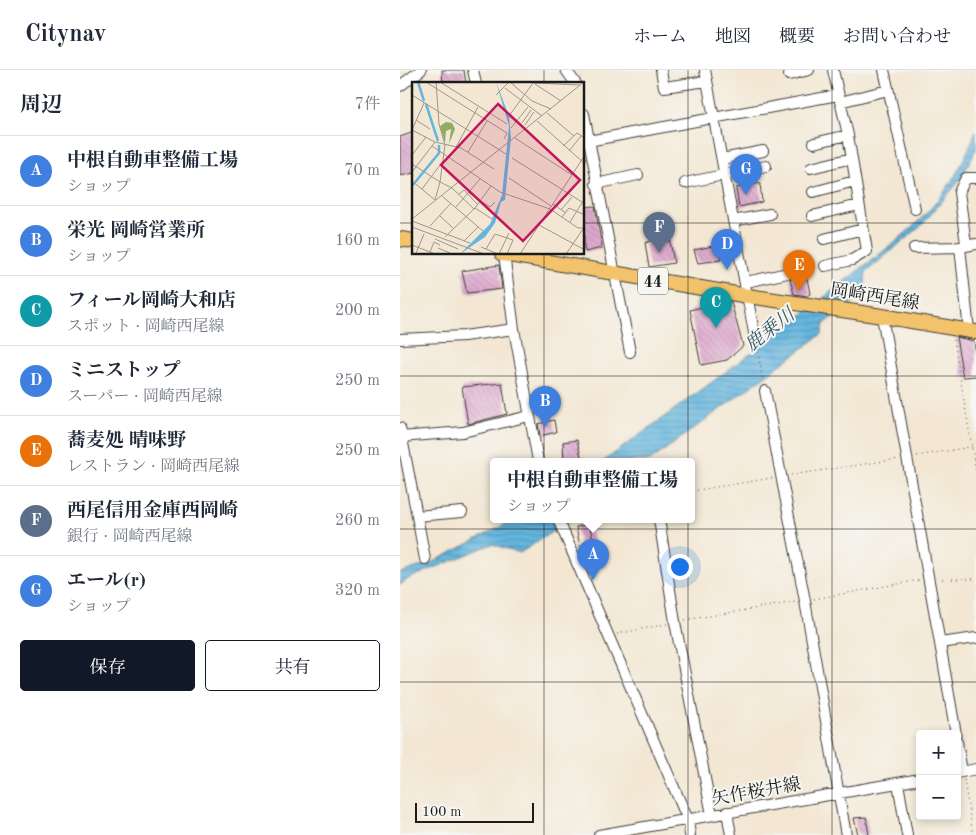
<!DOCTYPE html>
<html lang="ja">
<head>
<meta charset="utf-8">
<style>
  :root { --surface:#fff; --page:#f2f2f3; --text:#1f2937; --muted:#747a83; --line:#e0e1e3; --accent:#111827 }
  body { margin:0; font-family:"Old Standard TT","Noto Serif JP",serif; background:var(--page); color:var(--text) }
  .controls { position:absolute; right:15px; bottom:15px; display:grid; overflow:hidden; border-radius:5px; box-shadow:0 2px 8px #0003 }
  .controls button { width:45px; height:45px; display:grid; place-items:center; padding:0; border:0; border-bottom:1px solid var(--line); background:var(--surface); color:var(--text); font:25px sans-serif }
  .scale { position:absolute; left:15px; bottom:12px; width:119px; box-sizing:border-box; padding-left:5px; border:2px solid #1c1c1c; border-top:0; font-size:14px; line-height:18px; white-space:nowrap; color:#1c1c1c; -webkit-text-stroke:4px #f6f6f2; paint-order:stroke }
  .you { position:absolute; left:279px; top:496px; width:18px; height:18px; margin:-12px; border:4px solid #fff; border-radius:50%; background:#1a73e8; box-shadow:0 0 0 8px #1a73e833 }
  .badge { display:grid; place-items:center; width:32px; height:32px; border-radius:50%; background:var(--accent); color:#fff; font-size:16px; font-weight:700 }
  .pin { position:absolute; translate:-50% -41px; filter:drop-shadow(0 1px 2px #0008) }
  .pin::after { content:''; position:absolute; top:26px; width:18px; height:15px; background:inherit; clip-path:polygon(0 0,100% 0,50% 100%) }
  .popup { position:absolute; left:90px; top:388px; width:205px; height:65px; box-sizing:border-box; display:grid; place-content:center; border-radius:5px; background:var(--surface); filter:drop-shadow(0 1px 4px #0005); font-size:16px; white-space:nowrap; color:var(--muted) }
  .popup b { font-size:19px; color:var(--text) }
  .popup::after { content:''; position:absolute; left:50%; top:100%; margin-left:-10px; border:10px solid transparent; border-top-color:var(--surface) }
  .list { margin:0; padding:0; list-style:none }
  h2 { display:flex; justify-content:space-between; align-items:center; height:65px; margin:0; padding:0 20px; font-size:21px }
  h2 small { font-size:16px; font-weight:400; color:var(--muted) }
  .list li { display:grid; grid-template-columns:32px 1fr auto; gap:15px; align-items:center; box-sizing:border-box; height:70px; padding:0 20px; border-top:1px solid var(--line) }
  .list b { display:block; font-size:19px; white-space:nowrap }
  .list p { margin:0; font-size:16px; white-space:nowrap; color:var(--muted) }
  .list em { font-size:16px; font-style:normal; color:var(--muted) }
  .actions { display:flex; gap:10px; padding:15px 20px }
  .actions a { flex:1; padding:11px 0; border:1px solid var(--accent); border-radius:5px; text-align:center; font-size:18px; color:var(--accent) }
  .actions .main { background:var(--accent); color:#fff }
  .map { position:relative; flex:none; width:576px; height:765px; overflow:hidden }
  header { display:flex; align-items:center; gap:30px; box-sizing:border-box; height:70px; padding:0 25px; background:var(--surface); border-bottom:1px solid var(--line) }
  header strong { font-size:24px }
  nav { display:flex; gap:28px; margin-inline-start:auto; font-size:18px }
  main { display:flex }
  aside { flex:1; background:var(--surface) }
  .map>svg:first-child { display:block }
  .water { fill:url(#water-rules); stroke:#40697e }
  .building { fill:url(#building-back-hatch) }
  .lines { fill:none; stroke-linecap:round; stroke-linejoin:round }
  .minor-casing { stroke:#3c3a37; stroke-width:12 }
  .major-casing { stroke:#3c3a37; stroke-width:16 }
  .path { stroke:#3c3a37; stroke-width:1; stroke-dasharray:1 4; stroke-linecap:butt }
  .minor { stroke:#fff; stroke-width:10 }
  .major { stroke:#f2c36a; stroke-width:14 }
  .grid { fill:none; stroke:#1c1c1c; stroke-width:1; stroke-opacity:0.55 }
  .labels { text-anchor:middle; stroke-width:4; stroke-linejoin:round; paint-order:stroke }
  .shield { fill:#f6f6f2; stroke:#5d5d5c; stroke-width:1 }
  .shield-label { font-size:16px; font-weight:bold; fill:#1c1c1c }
  .street-label { font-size:18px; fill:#1c1c1c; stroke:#f6f6f2 }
  .water-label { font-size:19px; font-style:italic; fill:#395a6a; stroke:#f6f6f2 }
  .inset-river { fill:none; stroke:#64b6df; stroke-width:2.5 }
  .inset-road { fill:none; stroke:#9d968a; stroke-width:1 }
  .view { fill:#c2185b; fill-opacity:0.15; stroke:#c2185b; stroke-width:2.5 }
  .inset-edge { fill:none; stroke:#1c1c1c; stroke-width:2.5 }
</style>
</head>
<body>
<header>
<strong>Citynav</strong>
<nav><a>ホーム</a><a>地図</a><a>概要</a><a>お問い合わせ</a></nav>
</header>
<main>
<aside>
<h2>周辺<small>7件</small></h2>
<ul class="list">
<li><span class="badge" style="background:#3f7fe0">A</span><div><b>中根自動車整備工場</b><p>ショップ</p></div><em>70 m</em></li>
<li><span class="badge" style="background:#3f7fe0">B</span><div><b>栄光 岡崎営業所</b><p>ショップ</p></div><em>160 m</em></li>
<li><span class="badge" style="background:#0f9aa8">C</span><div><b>フィール岡崎大和店</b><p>スポット · 岡崎西尾線</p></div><em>200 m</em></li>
<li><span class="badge" style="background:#3f7fe0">D</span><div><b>ミニストップ</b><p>スーパー · 岡崎西尾線</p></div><em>250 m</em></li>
<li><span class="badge" style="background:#e8710a">E</span><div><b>蕎麦処 晴味野</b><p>レストラン · 岡崎西尾線</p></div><em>250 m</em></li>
<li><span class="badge" style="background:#5c6f8a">F</span><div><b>西尾信用金庫西岡崎</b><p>銀行 · 岡崎西尾線</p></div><em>260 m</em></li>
<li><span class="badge" style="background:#3f7fe0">G</span><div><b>エール(r)</b><p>ショップ</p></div><em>320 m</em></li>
</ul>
<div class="actions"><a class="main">保存</a><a>共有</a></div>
</aside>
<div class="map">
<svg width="576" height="765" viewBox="0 0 576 765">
  <defs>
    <pattern id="water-rules" width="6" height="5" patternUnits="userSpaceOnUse" patternTransform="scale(1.25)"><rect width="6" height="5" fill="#64b6df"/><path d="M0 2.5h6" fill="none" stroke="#5293b4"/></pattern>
    <pattern id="building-back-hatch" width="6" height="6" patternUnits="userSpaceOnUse" patternTransform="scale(1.25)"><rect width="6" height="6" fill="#dda7cd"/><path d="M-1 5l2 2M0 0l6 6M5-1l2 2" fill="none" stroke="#bd8faf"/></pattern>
  </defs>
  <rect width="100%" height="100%" fill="#f6f6f2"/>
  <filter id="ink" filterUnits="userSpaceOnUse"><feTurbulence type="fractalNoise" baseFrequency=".02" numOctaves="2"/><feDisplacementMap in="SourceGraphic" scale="10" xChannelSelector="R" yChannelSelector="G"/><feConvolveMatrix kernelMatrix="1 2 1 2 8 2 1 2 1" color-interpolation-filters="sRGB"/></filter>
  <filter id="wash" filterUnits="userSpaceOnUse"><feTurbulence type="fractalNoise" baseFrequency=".0096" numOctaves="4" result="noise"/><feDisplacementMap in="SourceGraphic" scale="20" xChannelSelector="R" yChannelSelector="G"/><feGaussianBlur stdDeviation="1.12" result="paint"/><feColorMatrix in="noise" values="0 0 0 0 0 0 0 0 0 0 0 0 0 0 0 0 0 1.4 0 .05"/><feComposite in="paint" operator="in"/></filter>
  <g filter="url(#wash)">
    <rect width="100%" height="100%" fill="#f3e7d3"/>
    <!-- water -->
    <path class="water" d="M576 60V79L561 109 521 156 466 202 464 225 424 254 422 264 250 391H204C285 331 368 273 447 209 478 185 513 161 538 130 554 110 568 84 576 60Z
      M123 449H172L120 483 92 474 8 509 0 515V503L31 493 106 454Z"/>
    <g id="blocks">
      <!-- building -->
      <path class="building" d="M42 0H64L66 14H43Z
        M14 62V103L0 106V67Z
        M360 113 362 132 339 137 336 118Z
        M195 136 202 178 185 182 184 177V137Z
        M269 165 274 193 249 197 245 173Z
        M318 175 321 190 298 193 294 180Z
        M99 195 102 219 67 223 62 201Z
        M406 203 410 224 407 226 394 224 390 209 399 208Z
        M327 231 331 232 343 276 327 290 301 295 290 240Z
        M556 267 574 271 576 284V306L563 307Z
        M102 313 107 344 68 354 62 317Z
        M154 350 156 362 140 366 138 354Z
        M177 370 182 391H164L163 372Z
        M189 454 194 473 180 476 176 457Z
        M466 747 469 765H458L454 748Z"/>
    </g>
  </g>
  <g filter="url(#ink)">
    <use href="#blocks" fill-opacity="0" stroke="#3c3a37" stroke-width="1"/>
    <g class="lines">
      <!-- minor casing -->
      <g class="minor-casing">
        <path id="minor" d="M73 0 76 14
          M166 0 176 14
          M261 0 264 17 307 11
          M305 0 356 273
          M484 0 515 139
          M389 5 409 0
          M0 16 21 0
          M440 32 488 20
          M184 44 230 282
          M188 71 438 25
          M414 73 448 65
          M322 89 363 81
          M411 98 452 88
          M285 113 366 96
          M196 114 238 105
          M413 122 455 111
          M412 146 459 135
          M333 151 370 144
          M424 169 463 159
          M566 174 559 122 566 108H576
          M560 177 569 261
          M514 178 560 177 576 174
          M104 184 114 259 138 391
          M425 196 452 190 467 181 448 65 433 0
          M346 212 397 201
          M482 246 556 664
          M0 269 64 266 114 259
          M365 321 405 531 446 765
          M0 358 17 446 62 442
          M0 367 63 362 129 346
          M17 446 25 489
          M158 449 288 750 290 765
          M259 449 275 552 312 745
          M540 573 576 568
          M557 672 562 702
          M557 703 576 699
          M498 713 507 765
          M327 742 331 765
          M199 765 520 709"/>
      </g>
      <!-- major casing -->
      <g class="major-casing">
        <path id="major" d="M0 169 14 171
          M102 184 348 226 482 246 576 262"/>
      </g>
      <!-- path -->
      <path class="path" d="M554 270 576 402
        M358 282 363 312
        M517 386 576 376
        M391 405 498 389
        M292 421 372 408
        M537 509H576
        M414 529 520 510
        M285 550 395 532
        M217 564 267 554
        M564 710 573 765"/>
      <!-- minor -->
      <use href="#minor" class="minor"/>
      <!-- major -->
      <use href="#major" class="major"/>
    </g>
  </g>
  <!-- grid -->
  <path class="grid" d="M144 0V14M288 0V765M432 0V765M0 153H14M184 153H576M144 184V765M0 306H576M0 459H576M0 612H576"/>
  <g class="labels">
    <!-- shield labels -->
    <rect class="shield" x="238" y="197.5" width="30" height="27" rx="4"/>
    <g class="shield-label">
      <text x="253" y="217">44</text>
    </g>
    <!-- street labels -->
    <g class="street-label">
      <text transform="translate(475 226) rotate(9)" y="6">岡崎西尾線</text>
      <text transform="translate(356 721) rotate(-10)" y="6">矢作桜井線</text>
    </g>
    <!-- water labels -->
    <g class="water-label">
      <text transform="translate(369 259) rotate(-38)" y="7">鹿乗川</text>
    </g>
  </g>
  <!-- overview -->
  <g transform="translate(12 12)">
    <rect width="172" height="172" fill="#f3e7d3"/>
    <path d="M34 40 40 41 43 47 37 62 39 47 34 49 33 61 28 44Z" fill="#8dae62"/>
    <path d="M84 0 97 34 99 56 93 118 89 120 83 141 73 155 48 172 78 142 90 113 97 44Z" fill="#64b6df"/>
    <path class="inset-river" d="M6 0 12 19M14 22 26 59M0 104 27 71V63"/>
    <path class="inset-road" d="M14 0 95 51 92 57M24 0 27 42 33 63 28 100 40 106 62 127M28 0 95 42M98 0 120 19 139 27M122 1 168 3M123 2 149 19M93 6 130 34M0 13 94 72M84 13 97 0M135 31 162 54M4 38 18 47M125 39 173 82M104 40 97 34 121 1M110 41 119 28M113 43 122 30M99 46 116 25M0 48 23 60 49 66 82 87M0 48 12 21M103 56 160 93M20 64 88 110 138 127 166 146H173M151 64 165 51 173 56M44 65 66 25M157 69 169 54M56 70 75 39M0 73 14 55M100 76 170 120M0 82 28 100 23 118M0 90 23 60M97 96 139 124M0 99 23 118M10 107 31 79M57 111 78 125 83 120M47 112 52 108 66 123M30 114 71 149M141 122 154 131M44 125 68 97M63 126 80 137M149 128 160 115M28 134 41 146M150 135 157 126 173 133M0 137 172 0M0 139 58 161M158 140 173 116M127 143 173 168M18 144 39 121M0 145 72 172M33 155 63 126 79 104M23 157 46 167M52 159 66 145M0 163 23 172M69 165 86 172M26 166 40 172M74 167 83 152 101 158 95 172M18 170 22 160 28 163M4 171 12 152M87 172 97 151M108 172 173 73M154 172 171 147"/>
    <path class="view" d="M86 22 168 98 111 159 29 83Z"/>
    <rect width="172" height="172" class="inset-edge"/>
  </g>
</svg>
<div class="controls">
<button>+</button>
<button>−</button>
</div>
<div class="scale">100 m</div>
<div class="you"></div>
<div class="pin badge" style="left:193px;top:510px;background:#3f7fe0">A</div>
<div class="popup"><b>中根自動車整備工場</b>ショップ</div>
<div class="pin badge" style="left:145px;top:357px;background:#3f7fe0">B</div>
<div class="pin badge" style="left:316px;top:258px;background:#0f9aa8">C</div>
<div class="pin badge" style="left:327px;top:200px;background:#3f7fe0">D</div>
<div class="pin badge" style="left:399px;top:221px;background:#e8710a">E</div>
<div class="pin badge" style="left:259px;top:183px;background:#5c6f8a">F</div>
<div class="pin badge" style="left:346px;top:125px;background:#3f7fe0">G</div>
</div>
</main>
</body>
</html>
